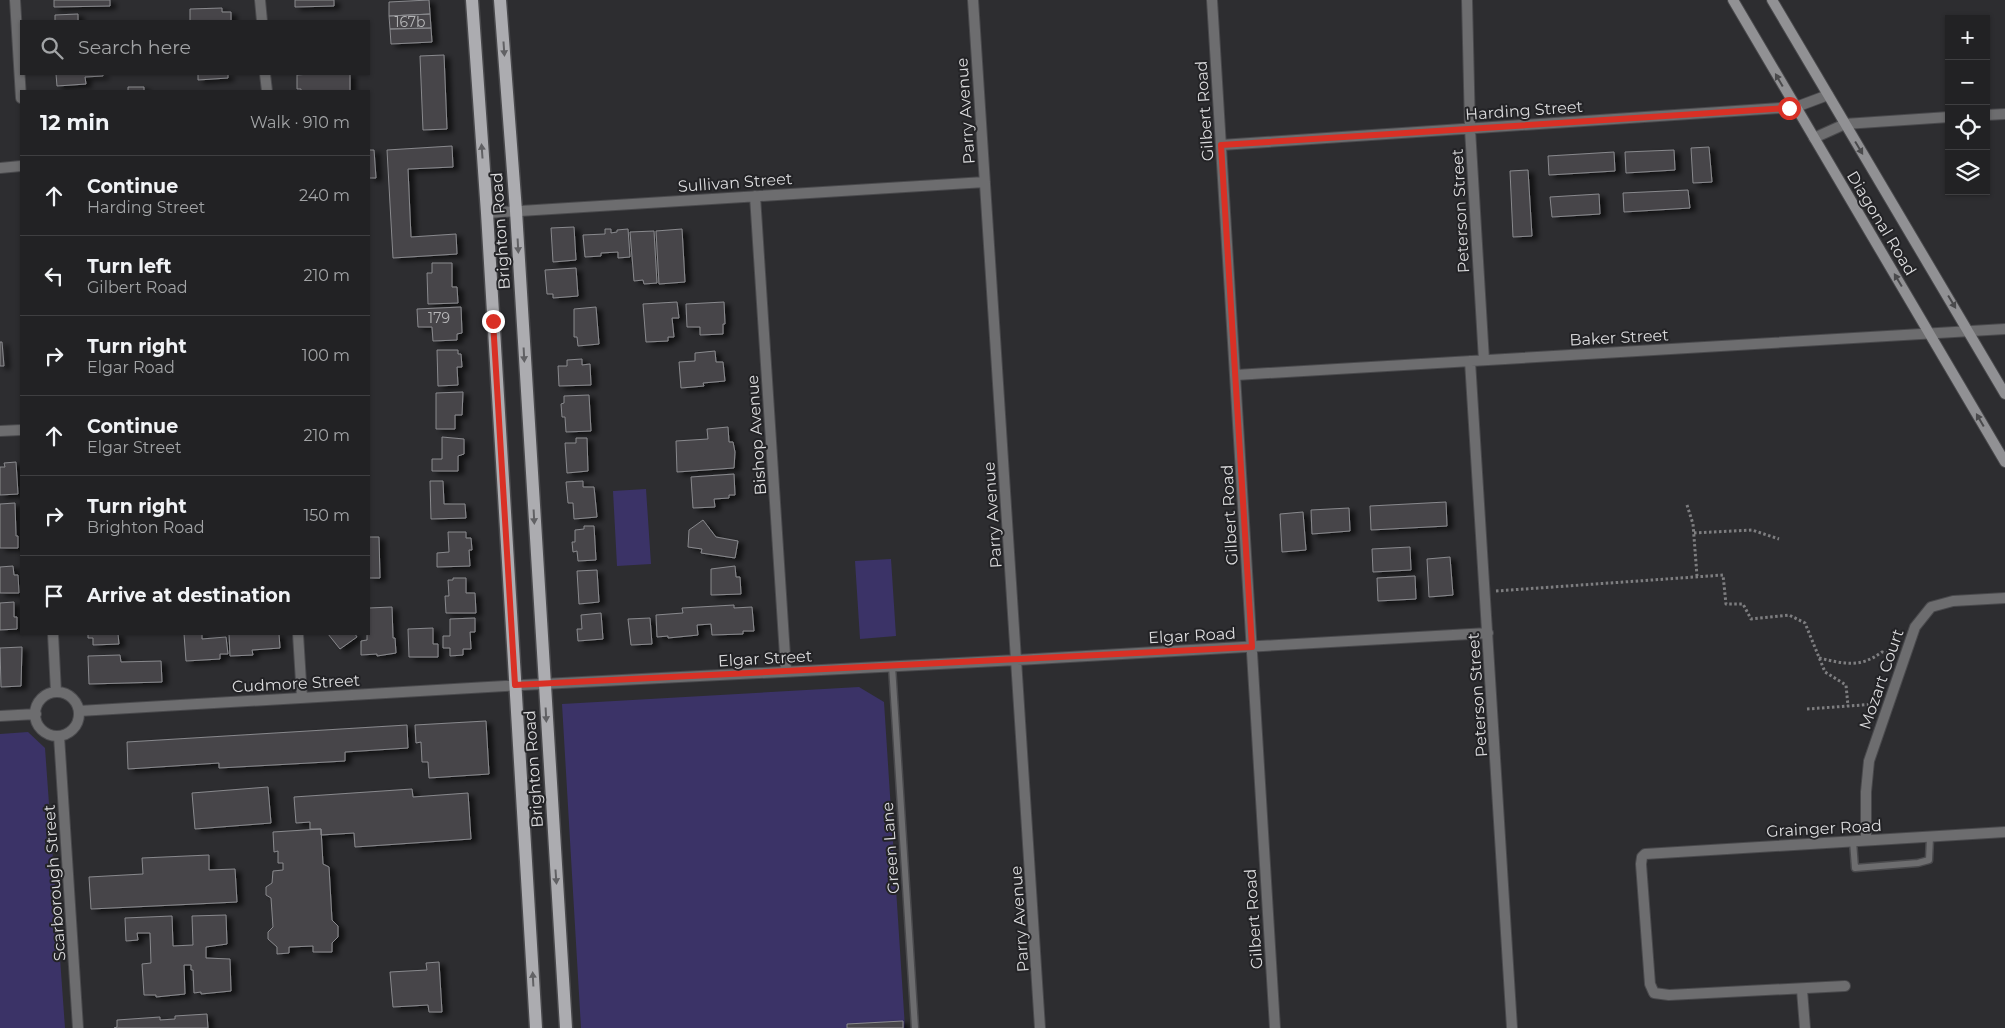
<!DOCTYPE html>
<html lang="en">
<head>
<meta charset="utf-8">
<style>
  :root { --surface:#222224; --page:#2e2f31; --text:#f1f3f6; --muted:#a2a4a6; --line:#3f3f41 }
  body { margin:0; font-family:Montserrat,sans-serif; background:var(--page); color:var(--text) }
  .controls { position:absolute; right:15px; top:15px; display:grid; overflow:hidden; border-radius:0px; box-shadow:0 1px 4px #0004 }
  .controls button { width:45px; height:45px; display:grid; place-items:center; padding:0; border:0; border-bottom:1px solid var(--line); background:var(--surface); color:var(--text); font:25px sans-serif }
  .stop { position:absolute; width:15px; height:15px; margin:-11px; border:4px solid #d93025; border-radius:50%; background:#fff }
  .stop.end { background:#d93025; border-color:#fff; box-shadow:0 1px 5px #0008 }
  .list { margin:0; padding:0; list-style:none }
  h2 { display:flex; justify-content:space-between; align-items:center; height:65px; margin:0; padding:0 20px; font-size:21px }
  h2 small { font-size:16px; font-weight:400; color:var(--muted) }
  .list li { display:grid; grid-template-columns:32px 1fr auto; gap:15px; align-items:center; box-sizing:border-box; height:80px; padding:0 20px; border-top:1px solid var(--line) }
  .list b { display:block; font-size:19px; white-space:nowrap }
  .list p { margin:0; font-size:16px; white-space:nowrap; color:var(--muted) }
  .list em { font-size:16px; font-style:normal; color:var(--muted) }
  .icon { flex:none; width:28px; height:28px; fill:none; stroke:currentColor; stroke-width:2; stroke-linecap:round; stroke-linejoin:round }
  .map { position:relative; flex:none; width:2005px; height:1028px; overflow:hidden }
  .search { position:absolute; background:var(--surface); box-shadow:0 1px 4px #0004; left:20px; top:20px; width:350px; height:55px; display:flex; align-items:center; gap:12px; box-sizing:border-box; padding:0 18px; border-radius:0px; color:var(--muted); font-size:19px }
  .panel { position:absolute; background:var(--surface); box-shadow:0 1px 4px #0004; left:20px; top:90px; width:350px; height:545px; border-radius:0px }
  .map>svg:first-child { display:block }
  .green { fill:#3b3367 }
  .building { fill:#464549; stroke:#89898d; filter:url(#shadow) }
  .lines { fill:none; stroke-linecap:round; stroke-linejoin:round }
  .service-casing { stroke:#49494c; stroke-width:9 }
  .minor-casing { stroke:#49494c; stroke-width:12 }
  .secondary-casing { stroke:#49494c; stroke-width:12 }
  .primary-casing { stroke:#49494c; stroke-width:15 }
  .path { stroke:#7e7e80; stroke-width:3; stroke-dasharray:2.5 2.5; stroke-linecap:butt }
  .service { stroke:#6d6d6f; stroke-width:6 }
  .minor { stroke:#6d6d6f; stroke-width:10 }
  .secondary { stroke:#919194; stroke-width:10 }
  .primary { stroke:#acacb0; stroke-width:12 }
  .oneway { fill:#616164 }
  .oneway2 { fill:#4a4a4c }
  .route { stroke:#d93025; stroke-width:6 }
  .labels { text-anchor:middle; stroke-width:4; stroke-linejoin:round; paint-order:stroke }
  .number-label { font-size:14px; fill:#b6b6b8 }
  .street-label { font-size:16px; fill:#dbdbdd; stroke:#232326 }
</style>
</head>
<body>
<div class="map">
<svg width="2005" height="1028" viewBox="0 0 2005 1028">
  <defs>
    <filter id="shadow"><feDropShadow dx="5.5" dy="3" stdDeviation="2.5" flood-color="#0009"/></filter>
  </defs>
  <rect width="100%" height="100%" fill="#2d2d30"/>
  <!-- green -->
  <path class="green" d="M646 489 651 564 617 566 613 491Z
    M891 559 896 636 860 639 855 561Z
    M859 687 884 702 905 1028H581L562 704Z
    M28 732 45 748 65 1028H0V734Z"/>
  <!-- building -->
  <path class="building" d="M54 0H110V6L54 7Z
    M295 0H334V6L295 7Z
    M429 0 430 14 389 16V2Z
    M222 8V12H231V21H190V9Z
    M78 14V21H55V15Z
    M430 14 431 28 390 29 389 16Z
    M431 28 432 42 391 44 390 29Z
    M444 55 447 129 423 130 420 56Z
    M56 74H103V76L85 77 86 84 57 86Z
    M198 74H228V78L198 80Z
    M310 74H350V91H301V89H297V75Z
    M128 87H144V91H128Z
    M452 146 453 167 408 169 411 237 456 234 457 254 393 258 387 150Z
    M1709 147 1712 182 1693 183 1691 148Z
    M369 150H374L376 178H369Z
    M1674 150 1675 170 1626 173 1625 152Z
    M1614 152 1615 171 1549 175 1548 156Z
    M1528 170 1532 236 1513 237 1510 171Z
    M1688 190 1690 208 1624 212 1623 193Z
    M1599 194 1600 214 1552 217 1550 197Z
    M574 227 576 260 553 262 551 228Z
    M605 229H611V233L617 232V230L628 229 630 257 618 258V252L601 253V256L585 257 583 235 605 234Z
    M682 229 685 282 659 284 656 231Z
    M654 231 657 283 644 284 643 280 634 281 630 232Z
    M432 263H452V287H457L458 303 428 304 427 273H432Z
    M576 268 578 296 553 298V294H547L545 270Z
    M677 302 679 318H672L674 337H668V341L646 342 643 304Z
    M724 302 725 324H723V334L700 335V327H687L686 304Z
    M461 307 462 333 457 334V340L433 341 432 327H418L417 309Z
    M596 307 599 344 578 346 577 337H574V309Z
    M0 342H2L4 366H0Z
    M437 350H458V354H461L462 367H457L458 385 438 386Z
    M715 351 716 362H723L725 381 703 383 704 386 681 388 679 362 695 361V353Z
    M582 359V365L590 364 591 385 559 386 558 366H567V360Z
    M463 392 462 415H455V429H436V393Z
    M589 395 591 431 566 432 565 417H562L561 404 564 403V396Z
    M728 427 729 442H733L735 452 734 468 677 472 676 441 708 439 707 429Z
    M442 437 464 439V454L458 456V471H432V459H442Z
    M576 438H587L588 471 567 473 565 443H576Z
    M16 462 18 494 0 495V467H5L4 463Z
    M734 474 735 495H729V498L714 499 715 507 693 508 691 477Z
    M430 481H443L444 504H465L466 518 431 519Z
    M583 481V487H594L597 517 574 519 573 503H568L566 482Z
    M1446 502 1447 526 1371 530 1370 506Z
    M15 503 16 536H18V548H0V504Z
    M1349 508 1350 531 1312 534 1311 510Z
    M1303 512 1306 550 1282 552 1280 514Z
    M703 520 716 537 738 541 735 558 701 553 702 549 688 547 689 530Z
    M584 526H594L596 560 578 561 577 551 573 552 572 542H575V530L584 529Z
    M448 532H466V538H471L472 550H469L470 566 437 567V553L449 552Z
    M369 537H379L380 578H369Z
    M1410 547 1411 570 1373 572 1372 549Z
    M1450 557 1453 595 1429 597 1427 559Z
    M13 566 14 575H18L19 593H0V567Z
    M735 566 736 577H740L741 594 711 595V569Z
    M597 570 599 602 579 604 577 571Z
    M1415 576 1416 599 1378 601 1377 578Z
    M453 578H466V593H475L476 613H446L445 596H449L448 580H453Z
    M14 602V617H17V629L0 630V603Z
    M734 605V608L752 607 754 631H743V634L712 635 711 624 697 625 698 635 668 638V636L657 637 656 615 683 613 682 608Z
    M392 607 393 638H395L396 653 377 656V654L361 655V641L367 640V634H369V608Z
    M601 613 603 639 578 641 577 629H582L581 615Z
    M475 618V632H470L471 649H463V655L450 656V648H443V636H450V619Z
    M650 618 652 644 631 645 628 619Z
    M433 628V644H438V657H409L408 629Z
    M88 634H118L119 644 93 645V638H88Z
    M184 634H202V639L226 637 228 654H220V659L186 661Z
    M229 634H279L280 648 252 650 253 655 230 656Z
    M328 634H355L357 637 340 649Z
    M22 647 21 686 1 687 0 648Z
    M120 655 121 662 161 661 162 682 89 684 88 656Z
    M486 721 489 774 429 778 428 762H422L421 742 416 743 415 725Z
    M407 725 408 748 345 752V761L219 768V763L128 769 127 742Z
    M268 787 271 823 195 829 192 793Z
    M412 789 413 797 468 793 471 839 355 847 354 833 321 835V829H310V822L296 823 294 797Z
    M321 829 323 864 329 867 332 920 338 926V937L332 943V952H313V946L289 947V953L277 954V947L268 939V932L273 927 271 898 266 895V887L272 883 273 871 283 870V863H278V851L274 852 273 832Z
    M209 855V870L235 869 237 902 91 909 89 877 143 874 142 858Z
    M226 915 227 944 206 947V958L230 959 231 991 201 994V992L194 993 193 970H191V965H184L185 994 156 997V995H144L142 964 151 963 150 933H137L138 940 126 941 125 918 172 916 173 946 193 945 192 916Z
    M439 962 442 1012H429L428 1005 393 1007 390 972 427 970 426 963Z
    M207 1014 208 1028H114L117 1027V1020L160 1017V1020L175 1019V1016Z
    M903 1021V1028H847V1024Z"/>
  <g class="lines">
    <!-- service casing -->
    <g class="service-casing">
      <path id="service" d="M892 666 915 1028
        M1853 841 1855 868 1918 863 1929 860 1930 837"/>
    </g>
    <!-- minor casing -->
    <g class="minor-casing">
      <path id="minor" d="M15 0 21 98
        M260 0 262 21
        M973 0 1040 1028
        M1212 0 1275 1028
        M1467 0 1470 129 1484 360
        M265 74 267 91
        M1986 115 2005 114
        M1814 138 1845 124 1949 117
        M1221 145 1796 107 1828 95
        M0 168 21 166
        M755 196 786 671
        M487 213 985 182
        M1470 361 1512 1028
        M1236 375 2005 329
        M0 431 21 430
        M53 634 56 692
        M298 634 302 698
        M35 714a22 22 0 1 1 44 0a22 22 0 1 1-44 0Z
        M79 711 505 686 1017 660 1488 633
        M0 716 36 714
        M59 736 78 1028
        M1866 840V792L1869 761 1915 627 1931 607 1953 601 2005 598
        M1845 986 1669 995 1654 993 1650 984 1641 864 1642 857 1645 854 2005 832
        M1802 990 1805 1028"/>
    </g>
    <!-- secondary casing -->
    <g class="secondary-casing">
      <path id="secondary" d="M1733 0 2005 462
        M1772 0 2005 394"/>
    </g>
    <!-- primary casing -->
    <g class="primary-casing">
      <path id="primary" d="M472 0 487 213 536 1028
        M500 0 516 211 566 1028"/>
    </g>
    <!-- path -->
    <path class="path" d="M1687 505 1693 524 1697 576
      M1694 533 1752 530 1779 539
      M1496 591 1723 575 1726 604H1743L1751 619 1789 615 1805 623 1825 672 1846 685 1848 706
      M1819 658C1845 664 1860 668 1882 652L1894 655
      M1807 709 1876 704"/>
    <!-- service -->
    <use href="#service" class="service"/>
    <!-- minor -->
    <use href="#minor" class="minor"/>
    <!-- secondary -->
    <use href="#secondary" class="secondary"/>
    <!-- primary -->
    <use href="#primary" class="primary"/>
  </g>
  <!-- one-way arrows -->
  <defs><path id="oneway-solid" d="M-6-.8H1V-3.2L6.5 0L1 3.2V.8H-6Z" transform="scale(1.25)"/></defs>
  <g class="oneway">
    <use href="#oneway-solid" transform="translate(504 49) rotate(86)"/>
    <use href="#oneway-solid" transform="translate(482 151) rotate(-94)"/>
    <use href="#oneway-solid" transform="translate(518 246) rotate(87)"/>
    <use href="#oneway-solid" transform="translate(524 355) rotate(87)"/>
    <use href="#oneway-solid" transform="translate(534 517) rotate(87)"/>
    <use href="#oneway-solid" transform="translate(546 715) rotate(87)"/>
    <use href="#oneway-solid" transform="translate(556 877) rotate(86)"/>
    <use href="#oneway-solid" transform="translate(533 979) rotate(-93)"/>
  </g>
  <g class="oneway2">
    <use href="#oneway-solid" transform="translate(1779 80) rotate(-120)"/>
    <use href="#oneway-solid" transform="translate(1859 148) rotate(59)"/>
    <use href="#oneway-solid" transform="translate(1898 280) rotate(-121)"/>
    <use href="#oneway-solid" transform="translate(1952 302) rotate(59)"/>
    <use href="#oneway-solid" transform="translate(1980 420) rotate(-120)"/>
  </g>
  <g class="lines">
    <!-- route -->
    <path class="route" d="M493 321 515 685 1252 647 1221 145 1789 108"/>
  </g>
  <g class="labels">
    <!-- number labels -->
    <g class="number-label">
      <text x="410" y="27">167b</text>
      <text x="439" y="323">179</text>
    </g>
    <!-- street labels -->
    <g class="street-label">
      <text transform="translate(1524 110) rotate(-4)" y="6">Harding Street</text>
      <text transform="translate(965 111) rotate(-94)" y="6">Parry Avenue</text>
      <text transform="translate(1204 111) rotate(-94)" y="6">Gilbert Road</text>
      <text transform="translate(735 182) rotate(-4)" y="6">Sullivan Street</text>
      <text transform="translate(1460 211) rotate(-93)" y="6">Peterson Street</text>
      <text transform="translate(1882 223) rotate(59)" y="6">Diagonal Road</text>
      <text transform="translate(500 231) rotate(-94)" y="6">Brighton Road</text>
      <text transform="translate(1619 337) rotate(-3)" y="6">Baker Street</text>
      <text transform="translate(756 435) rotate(-94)" y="6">Bishop Avenue</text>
      <text transform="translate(992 515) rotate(-94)" y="6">Parry Avenue</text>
      <text transform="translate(1229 515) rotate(-93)" y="6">Gilbert Road</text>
      <text transform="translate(1192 635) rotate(-3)" y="6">Elgar Road</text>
      <text transform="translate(765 658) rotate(-3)" y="6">Elgar Street</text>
      <text transform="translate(1881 679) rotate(-71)" y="6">Mozart Court</text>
      <text transform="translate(296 683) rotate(-3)" y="6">Cudmore Street</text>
      <text transform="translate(1477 695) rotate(-94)" y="6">Peterson Street</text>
      <text transform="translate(533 769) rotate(-94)" y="6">Brighton Road</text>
      <text transform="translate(1824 828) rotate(-3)" y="6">Grainger Road</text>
      <text transform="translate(890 848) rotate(-94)" y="6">Green Lane</text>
      <text transform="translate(54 883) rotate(-94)" y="6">Scarborough Street</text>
      <text transform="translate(1019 919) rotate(-94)" y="6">Parry Avenue</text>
      <text transform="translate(1253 919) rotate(-94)" y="6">Gilbert Road</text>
    </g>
  </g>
</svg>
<div class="controls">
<button>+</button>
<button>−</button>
<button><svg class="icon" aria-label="locate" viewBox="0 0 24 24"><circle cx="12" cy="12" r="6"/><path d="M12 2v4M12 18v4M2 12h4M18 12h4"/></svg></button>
<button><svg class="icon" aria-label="layers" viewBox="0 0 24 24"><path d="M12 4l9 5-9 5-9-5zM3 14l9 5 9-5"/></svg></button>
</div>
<div class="stop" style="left:1789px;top:108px"></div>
<div class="stop end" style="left:493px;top:321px"></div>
<div class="search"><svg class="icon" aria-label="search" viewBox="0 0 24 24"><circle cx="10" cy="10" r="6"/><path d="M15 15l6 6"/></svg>Search here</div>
<section class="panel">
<h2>12 min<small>Walk · 910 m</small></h2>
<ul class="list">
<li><svg class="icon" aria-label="ahead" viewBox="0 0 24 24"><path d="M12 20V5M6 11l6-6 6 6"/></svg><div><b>Continue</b><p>Harding Street</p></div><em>240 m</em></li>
<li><svg class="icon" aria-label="left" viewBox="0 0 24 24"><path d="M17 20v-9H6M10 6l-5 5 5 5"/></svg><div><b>Turn left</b><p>Gilbert Road</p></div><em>210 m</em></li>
<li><svg class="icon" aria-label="right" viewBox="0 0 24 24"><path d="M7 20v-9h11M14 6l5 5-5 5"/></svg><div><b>Turn right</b><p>Elgar Road</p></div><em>100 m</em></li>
<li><svg class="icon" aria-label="ahead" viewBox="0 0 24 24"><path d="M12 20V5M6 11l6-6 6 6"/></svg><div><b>Continue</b><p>Elgar Street</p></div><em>210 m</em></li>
<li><svg class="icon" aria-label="right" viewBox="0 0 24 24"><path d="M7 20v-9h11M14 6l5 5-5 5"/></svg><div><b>Turn right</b><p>Brighton Road</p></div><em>150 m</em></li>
<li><svg class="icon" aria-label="arrive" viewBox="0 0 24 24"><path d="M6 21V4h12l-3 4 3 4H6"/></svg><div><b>Arrive at destination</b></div></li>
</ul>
</section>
</div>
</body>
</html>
